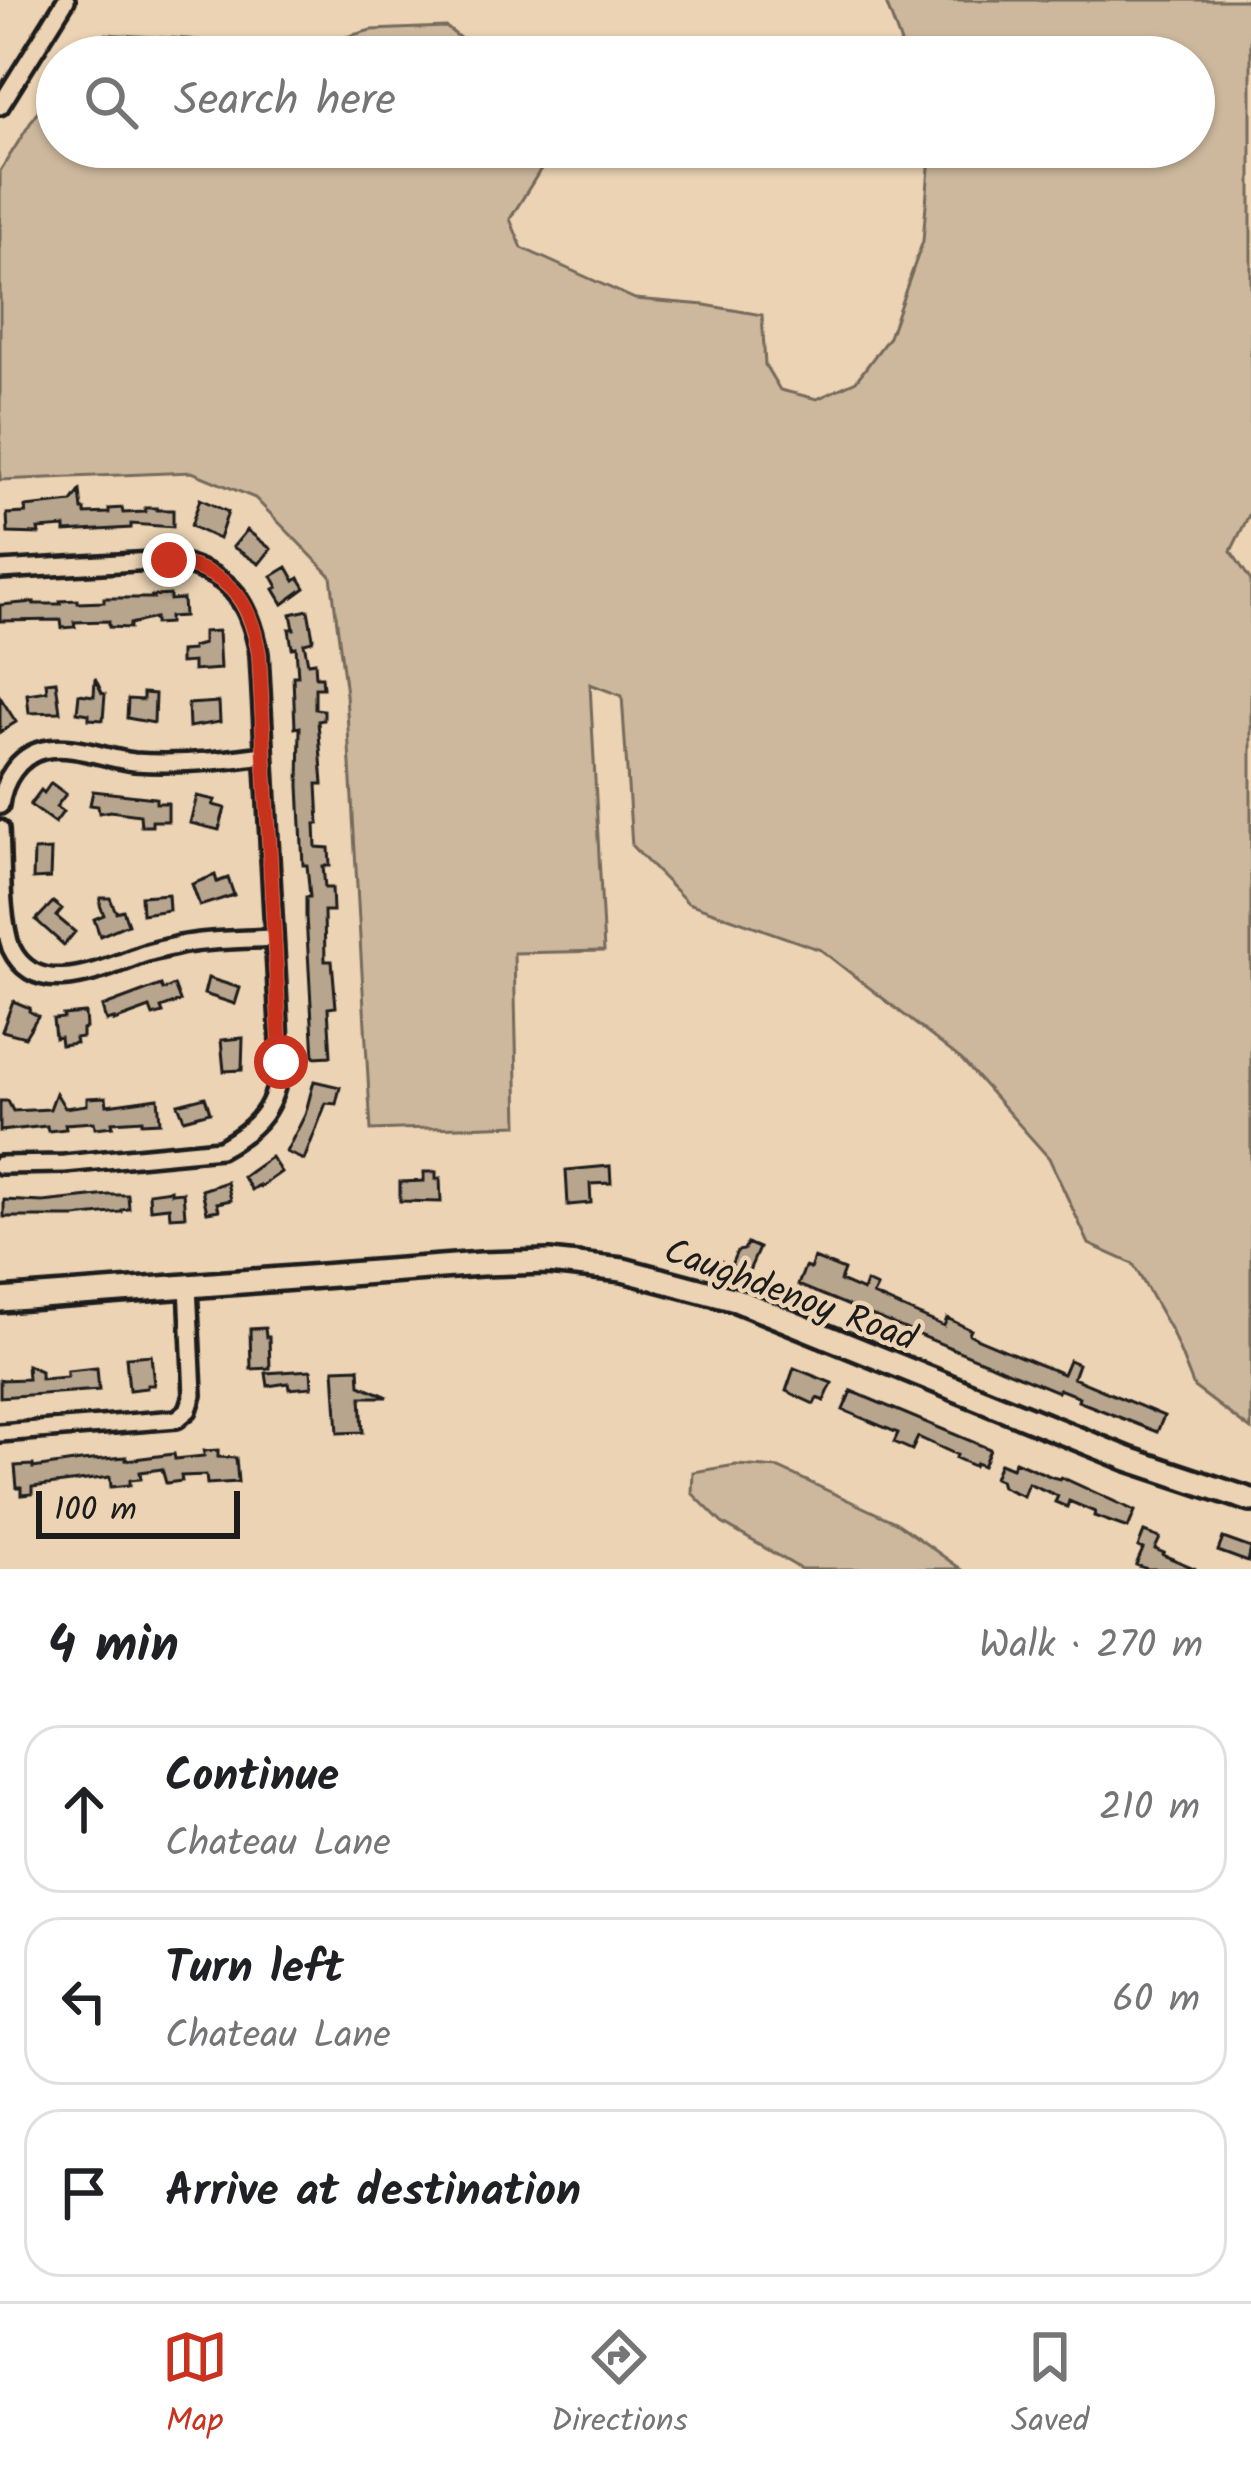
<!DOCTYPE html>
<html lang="en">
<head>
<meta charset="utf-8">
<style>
  :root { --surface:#fff; --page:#f6f6f6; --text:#202124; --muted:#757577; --line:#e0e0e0; --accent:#c8321e }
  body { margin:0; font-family:Kalam,sans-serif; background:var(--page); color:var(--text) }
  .scale { position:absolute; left:36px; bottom:30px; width:204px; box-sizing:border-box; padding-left:12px; border:6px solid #1c1c1c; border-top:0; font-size:33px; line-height:42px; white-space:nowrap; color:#1c1c1c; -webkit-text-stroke:9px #ebd3b3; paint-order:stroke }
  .stop { position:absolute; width:36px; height:36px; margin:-27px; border:9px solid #c8321e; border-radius:50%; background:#fff }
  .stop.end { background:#c8321e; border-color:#fff; box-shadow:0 3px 12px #0008 }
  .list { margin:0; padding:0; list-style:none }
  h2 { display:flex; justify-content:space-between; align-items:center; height:156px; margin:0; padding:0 48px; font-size:51px }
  h2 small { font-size:39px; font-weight:400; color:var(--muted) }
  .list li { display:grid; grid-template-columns:78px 1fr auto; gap:36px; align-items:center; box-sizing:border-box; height:168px; margin:0 24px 24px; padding:0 24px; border:3px solid var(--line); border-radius:36px }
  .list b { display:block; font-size:45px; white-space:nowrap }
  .list p { margin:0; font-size:39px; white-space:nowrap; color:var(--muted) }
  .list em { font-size:39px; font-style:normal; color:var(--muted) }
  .icon { flex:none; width:66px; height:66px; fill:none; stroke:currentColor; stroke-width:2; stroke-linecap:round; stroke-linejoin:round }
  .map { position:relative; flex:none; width:1251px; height:1569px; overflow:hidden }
  .search { position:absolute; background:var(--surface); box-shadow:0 3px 9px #0004; left:36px; right:36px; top:36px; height:132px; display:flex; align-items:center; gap:30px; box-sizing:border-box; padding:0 42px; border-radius:66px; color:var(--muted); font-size:45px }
  .sheet { height:732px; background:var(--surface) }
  nav { display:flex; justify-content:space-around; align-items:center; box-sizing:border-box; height:168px; border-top:3px solid var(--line); background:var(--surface); font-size:33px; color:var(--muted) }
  nav a { display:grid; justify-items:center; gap:6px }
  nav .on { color:var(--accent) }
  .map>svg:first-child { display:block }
  .green { fill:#cdb89d; stroke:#746a5c; stroke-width:3 }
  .building { fill:#b8a58e; stroke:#1c1c1c; stroke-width:3 }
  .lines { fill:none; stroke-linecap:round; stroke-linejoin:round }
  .street-casing { stroke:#1c1c1c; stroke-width:24 }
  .secondary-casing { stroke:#1c1c1c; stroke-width:30 }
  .street { stroke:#ebd3b3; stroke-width:15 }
  .secondary { stroke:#ebd3b3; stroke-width:21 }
  .route { stroke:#c8321e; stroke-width:15 }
  .labels { text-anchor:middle; stroke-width:9; stroke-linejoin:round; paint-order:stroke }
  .street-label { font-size:36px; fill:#1c1c1c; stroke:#ebd3b3 }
</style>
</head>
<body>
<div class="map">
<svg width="1251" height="1569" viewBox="0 0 1251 1569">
  <rect width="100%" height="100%" fill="#ebd3b3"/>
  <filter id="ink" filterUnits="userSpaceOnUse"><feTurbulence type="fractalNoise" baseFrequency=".00833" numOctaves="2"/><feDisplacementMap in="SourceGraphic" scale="24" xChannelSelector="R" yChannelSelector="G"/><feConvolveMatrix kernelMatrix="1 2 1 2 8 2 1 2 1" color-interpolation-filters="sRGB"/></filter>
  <g filter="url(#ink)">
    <!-- green -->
    <path class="green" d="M885 0H1247L1251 7V511L1231 551 1251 581V1430L1194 1387 1172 1332 1133 1264 1089 1244 1049 1158 962 1060 821 950 688 903 632 846 622 696 590 684 604 951 514 953 518 1125 371 1130 346 694 331 576 255 498 192 472 0 480V171L57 81V147H429L451 159 488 147H540L544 164 510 219 522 248 635 299 705 305 762 315 765 365 780 390 817 399 856 381 889 337 923 241 930 155 928 147H1194V57H906Z
      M446 27 480 54V57H81L106 34 188 39 292 52 371 30Z
      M736 1465 779 1468 897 1523 961 1569H801L722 1523 692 1493 693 1472Z"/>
    <!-- building -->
    <path class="building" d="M80 491 82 510H85V514L109 513V509L122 508 123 513 145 512V508H157V510H173V527L131 524V528L65 532V527L38 529 39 534 8 533 7 514 26 513 25 507 72 502Z
      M200 499 228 512 219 539 191 526Z
      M247 530 271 549 259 564 233 547Z
      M287 567 295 581 299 578 305 588 283 604 274 589 278 587 272 576Z
      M170 595V600L183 599 184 616 169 617V623L155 624V618L130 624V628L109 627V621L74 622 75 627 62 628 61 620 0 621V605L34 602V604H61L60 601 78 600V603L104 602V598H153L152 596Z
      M308 610 313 638 312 641 304 643 308 663 315 662 316 677H322L323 688H315V709L324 710V720L318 721 323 784H317L319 824H315L316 847 329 848 330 866H323L325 888H332L333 911H324L325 961H332L336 1007 328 1008 331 1056 314 1057 306 916V897H310L307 865H303L299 786 300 727 295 728 293 676H298L296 647 292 648 289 629H294L291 614Z
      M218 631 220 669 193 671V662L180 663V651L192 650V647L203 644V632Z
      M95 678 102 693 105 694 103 720 89 719V714L77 712 79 694 94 696Z
      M56 681 60 712 29 713 27 694 47 691 46 682Z
      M143 693 155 694 154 723 127 718 128 699 143 700Z
      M0 697 16 722 0 732Z
      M219 702 220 722 189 727 188 704Z
      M51 783 66 794 56 807 63 812 55 823 30 805 41 790 44 793Z
      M93 791 156 798V803H168V821H152V826H141L140 815 110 811 99 813 98 806 90 805Z
      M197 796 215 800 213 805 225 808 219 830 190 823Z
      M51 850 50 878 33 879 34 851Z
      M215 875 217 882 228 878 234 895 200 906 192 884Z
      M168 894 169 910 142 914 141 896Z
      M101 898H110L116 912 123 910 128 924 100 936 94 919 104 915 100 905Z
      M53 902 62 909 56 916 75 932 64 945 36 920Z
      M208 978 240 988 235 1004 204 994Z
      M161 985 163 990 174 985 180 1001 161 1008 163 1013 153 1016 150 1008 114 1021V1019L106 1021 102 1007Z
      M13 1001 30 1008 29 1011 38 1016 25 1037 2 1031Z
      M85 1013 86 1028 82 1029V1037L75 1038 76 1043 61 1045 60 1037 55 1038 53 1019 64 1018 63 1015Z
      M243 1038 242 1070 224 1071 221 1040Z
      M314 1081 340 1087 336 1104 326 1103 304 1160 286 1152 305 1115Z
      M56 1093 65 1108 87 1105V1098L106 1097 107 1105 158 1098 160 1122 142 1123V1120L112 1122 113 1126 95 1128 94 1122 65 1124 66 1129 48 1131 47 1126 0 1131V1101H8L13 1111 50 1109Z
      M205 1097 210 1112 184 1119 178 1104Z
      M271 1157 281 1172 260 1187 259 1185 252 1190 243 1177Z
      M610 1166 611 1183 590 1184 591 1203 568 1205 566 1170Z
      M424 1172H436V1179L440 1178 441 1202 400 1201V1182L424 1181Z
      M227 1182 231 1200 217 1203 219 1210 207 1212 202 1190Z
      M171 1190V1193L183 1192 185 1216 170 1217 169 1207 150 1209 149 1193Z
      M109 1195H128L129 1209 122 1210V1212L75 1217H4V1200L43 1202Z
      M747 1243 759 1248 748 1273 731 1265 737 1251 744 1250Z
      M703 1254 726 1263 721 1277 698 1267Z
      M814 1258 844 1270 840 1281 863 1291 866 1282 877 1287 873 1295 944 1326 947 1318 971 1330 969 1334 978 1339 1038 1364 1063 1374 1069 1360 1078 1364 1073 1378 1164 1416 1157 1432 1078 1401 1079 1397 1059 1389 1058 1392 798 1285 805 1267 810 1269Z
      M265 1328 266 1337H269L270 1368 251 1369 250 1329Z
      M151 1355 154 1385H147V1388L129 1390 126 1357Z
      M27 1365 41 1371V1379L67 1377V1371L97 1368 99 1390 0 1397V1380L28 1379Z
      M359 1368 360 1385 388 1397H361L363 1432 338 1433 334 1369Z
      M794 1368 832 1383 824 1401 817 1398 814 1404 786 1391Z
      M311 1370 312 1387 289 1389 288 1383 268 1386 266 1373Z
      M851 1391 990 1449 983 1466 976 1463 974 1466 956 1458 957 1455 918 1437 912 1450 894 1442 898 1433 843 1410Z
      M218 1450V1457L236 1458 238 1482 207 1484 206 1475 181 1476 182 1481 166 1483 162 1469 140 1472 141 1479 130 1480V1485L111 1487 110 1477 32 1487V1494L21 1495V1488H17L15 1466 33 1465V1468L81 1461 126 1457V1460L174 1454 175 1459 204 1456V1451Z
      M1015 1461 1052 1477 1060 1479 1061 1477 1135 1511 1128 1528 1094 1516 1095 1512 1069 1501 1067 1507 1055 1502 1058 1496 1028 1483 1023 1496 1002 1487 1000 1480 994 1478 1000 1463 1012 1468Z
      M1144 1532 1160 1538 1155 1549 1164 1553 1163 1555 1196 1569H1147L1136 1565 1143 1549 1138 1547Z
      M1223 1538 1251 1548 1248 1562 1218 1551Z"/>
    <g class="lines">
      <!-- street casing -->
      <g class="street-casing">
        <path id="street" d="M0 106 66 0
          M0 570 169 560C227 572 249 596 259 654L281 1062C276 1107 259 1128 220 1149L64 1164 0 1165
          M0 805C3 781 18 756 43 750 72 743 106 759 134 762 177 765 222 761 264 755
          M0 829C2 863 0 917 11 948 37 1003 106 967 144 954 156 950 168 948 180 945 210 939 242 940 272 938
          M0 1433 177 1419 188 1410 193 1395 188 1285"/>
      </g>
      <!-- secondary casing -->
      <g class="secondary-casing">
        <path id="secondary" d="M0 1300 481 1264 549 1262 623 1270 736 1300 1128 1459 1251 1500"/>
      </g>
      <!-- street -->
      <use href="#street" class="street"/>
      <!-- secondary -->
      <use href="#secondary" class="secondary"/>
    </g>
  </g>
  <g class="lines" filter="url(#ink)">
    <!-- route -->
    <path class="route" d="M169 560C227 572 250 596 259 654L281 1062"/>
  </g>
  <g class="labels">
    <!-- street labels -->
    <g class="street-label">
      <text transform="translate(791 1293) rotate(20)" y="13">Caughdenoy Road</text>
    </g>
  </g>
</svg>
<div class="scale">100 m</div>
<div class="stop" style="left:281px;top:1062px"></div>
<div class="stop end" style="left:169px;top:560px"></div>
<div class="search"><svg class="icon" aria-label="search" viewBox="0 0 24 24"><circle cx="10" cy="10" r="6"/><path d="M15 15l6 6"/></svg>Search here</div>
</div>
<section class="sheet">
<h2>4 min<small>Walk · 270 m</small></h2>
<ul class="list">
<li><svg class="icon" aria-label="ahead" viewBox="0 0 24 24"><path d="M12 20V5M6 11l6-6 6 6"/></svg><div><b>Continue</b><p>Chateau Lane</p></div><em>210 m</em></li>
<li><svg class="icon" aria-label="left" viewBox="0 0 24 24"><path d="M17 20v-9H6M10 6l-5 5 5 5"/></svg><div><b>Turn left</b><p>Chateau Lane</p></div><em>60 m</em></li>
<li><svg class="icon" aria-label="arrive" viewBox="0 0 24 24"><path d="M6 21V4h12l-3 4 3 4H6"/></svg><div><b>Arrive at destination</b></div></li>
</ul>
</section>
<nav>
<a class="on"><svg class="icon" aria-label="map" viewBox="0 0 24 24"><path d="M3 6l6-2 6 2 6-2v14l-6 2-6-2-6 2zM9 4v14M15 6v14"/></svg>Map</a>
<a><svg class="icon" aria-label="directions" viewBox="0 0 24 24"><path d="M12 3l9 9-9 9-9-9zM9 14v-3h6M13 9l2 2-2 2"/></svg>Directions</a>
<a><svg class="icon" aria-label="saved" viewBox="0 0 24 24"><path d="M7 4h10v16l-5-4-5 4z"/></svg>Saved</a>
</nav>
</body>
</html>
